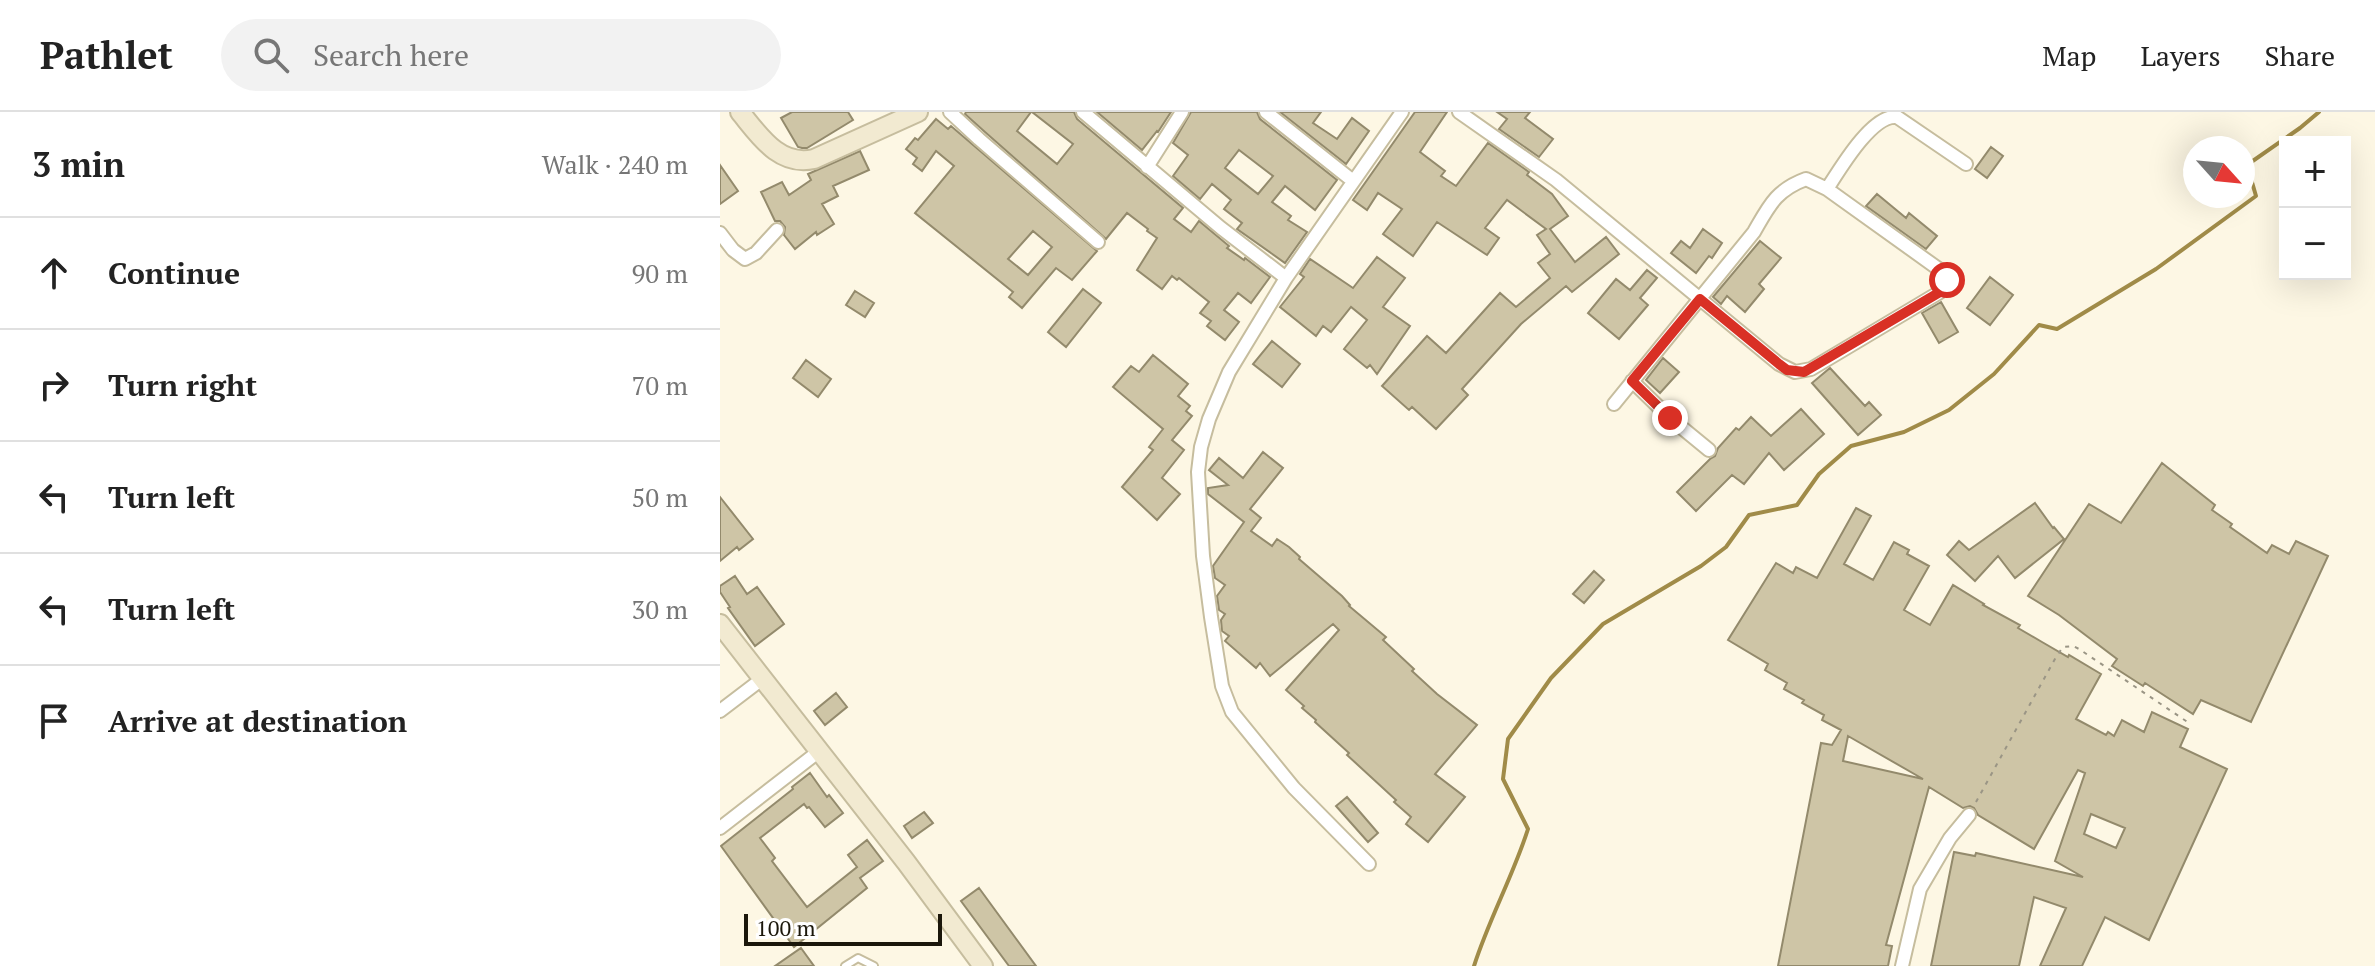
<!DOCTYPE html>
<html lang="en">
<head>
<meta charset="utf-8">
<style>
  :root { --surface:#fff; --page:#f2f2f2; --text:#222; --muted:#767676; --line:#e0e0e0 }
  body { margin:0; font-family:"PT Serif",serif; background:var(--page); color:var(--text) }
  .controls { position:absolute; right:24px; top:24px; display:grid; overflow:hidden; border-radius:0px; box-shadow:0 8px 32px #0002 }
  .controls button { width:72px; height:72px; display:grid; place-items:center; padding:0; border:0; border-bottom:2px solid var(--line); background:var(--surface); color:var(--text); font:40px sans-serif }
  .compass { position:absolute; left:1463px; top:24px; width:72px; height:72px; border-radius:50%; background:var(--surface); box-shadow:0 8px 32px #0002; rotate:117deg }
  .scale { position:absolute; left:24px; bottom:20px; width:198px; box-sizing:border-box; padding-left:8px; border:4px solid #1b170b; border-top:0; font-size:22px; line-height:28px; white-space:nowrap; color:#1b170b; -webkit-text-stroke:6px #fff; paint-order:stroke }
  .stop { position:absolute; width:24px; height:24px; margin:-18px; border:6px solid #d93025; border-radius:50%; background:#fff }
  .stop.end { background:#d93025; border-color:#fff; box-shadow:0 2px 8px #0008 }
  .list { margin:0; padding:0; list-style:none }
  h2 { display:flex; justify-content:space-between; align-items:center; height:104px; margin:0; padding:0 32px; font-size:34px }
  h2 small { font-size:26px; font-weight:400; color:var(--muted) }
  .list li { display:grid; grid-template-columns:52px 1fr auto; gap:24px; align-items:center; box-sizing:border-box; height:112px; padding:0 32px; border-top:2px solid var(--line) }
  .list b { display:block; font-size:30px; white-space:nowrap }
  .list em { font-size:26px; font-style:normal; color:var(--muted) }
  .icon { flex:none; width:44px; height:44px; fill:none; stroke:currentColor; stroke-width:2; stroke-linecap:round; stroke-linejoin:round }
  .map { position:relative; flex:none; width:1655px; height:854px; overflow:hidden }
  header { display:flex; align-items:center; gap:48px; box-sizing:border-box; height:112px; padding:0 40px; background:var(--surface); border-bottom:2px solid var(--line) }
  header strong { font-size:38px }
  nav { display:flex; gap:44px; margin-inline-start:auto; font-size:28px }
  .search { width:560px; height:72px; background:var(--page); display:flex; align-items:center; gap:20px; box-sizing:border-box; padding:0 28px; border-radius:44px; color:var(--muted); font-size:30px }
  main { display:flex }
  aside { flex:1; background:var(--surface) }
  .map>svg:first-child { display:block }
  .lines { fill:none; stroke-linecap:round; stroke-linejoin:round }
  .stream { stroke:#a08b48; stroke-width:4 }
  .building { fill:#cec5a6; stroke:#938a6c; stroke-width:2; fill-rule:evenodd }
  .lane-casing { stroke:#c6bd9e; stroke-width:10 }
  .street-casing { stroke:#c6bd9e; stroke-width:16 }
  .secondary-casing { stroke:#c6bd9e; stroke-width:22 }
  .path { stroke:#9a9585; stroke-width:2; stroke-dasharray:4 6; stroke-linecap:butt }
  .lane { stroke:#fff; stroke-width:6 }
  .street { stroke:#fff; stroke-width:12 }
  .secondary { stroke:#f2ead1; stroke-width:18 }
  .route { stroke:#d93025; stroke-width:10 }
</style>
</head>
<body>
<header>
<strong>Pathlet</strong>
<div class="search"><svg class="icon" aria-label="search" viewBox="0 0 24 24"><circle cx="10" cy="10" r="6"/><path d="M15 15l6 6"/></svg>Search here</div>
<nav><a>Map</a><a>Layers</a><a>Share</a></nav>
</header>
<main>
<aside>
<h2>3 min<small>Walk · 240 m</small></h2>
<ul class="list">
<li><svg class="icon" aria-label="ahead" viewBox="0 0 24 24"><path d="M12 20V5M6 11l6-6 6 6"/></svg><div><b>Continue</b></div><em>90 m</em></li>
<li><svg class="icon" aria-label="right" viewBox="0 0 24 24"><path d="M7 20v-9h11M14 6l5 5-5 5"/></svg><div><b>Turn right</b></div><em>70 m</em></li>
<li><svg class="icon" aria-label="left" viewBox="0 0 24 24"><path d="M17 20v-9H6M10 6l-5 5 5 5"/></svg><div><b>Turn left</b></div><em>50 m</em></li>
<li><svg class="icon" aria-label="left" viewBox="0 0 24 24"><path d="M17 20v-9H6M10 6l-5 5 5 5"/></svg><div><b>Turn left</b></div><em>30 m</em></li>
<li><svg class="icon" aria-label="arrive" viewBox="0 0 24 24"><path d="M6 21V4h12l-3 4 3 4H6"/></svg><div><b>Arrive at destination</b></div></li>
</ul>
</aside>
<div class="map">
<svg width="1655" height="854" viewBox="0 0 1655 854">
  <rect width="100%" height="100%" fill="#fdf7e4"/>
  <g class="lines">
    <!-- stream -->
    <path class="stream" d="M754 854C769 807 793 764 808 717L783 667 788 627 831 566 883 512 981 454 1006 435 1029 403 1077 393 1099 362 1131 334 1184 320 1229 298 1274 262 1319 213 1337 217 1436 157 1536 84 1527 53 1580 16 1599 0"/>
  </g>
  <!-- building -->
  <path class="building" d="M72 0H128L133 8 87 36H82L78 35 61 6Z
    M246 0H311L297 19 337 52 353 32 312 0H354L357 7 463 96 454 107 471 120 479 109 509 134 507 136 524 148 525 146 550 165 531 191 518 181 504 198 519 210 505 228 487 214 491 209 480 201 489 190 459 166 457 168 452 164 442 177 417 158 437 126 427 119 428 117 407 101 386 127 265 20 245 2Z
    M377 0H451L438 20 437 19 422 38Z
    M471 0H537L540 7 617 68 595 98 565 74 552 90 571 104 568 108 587 120 565 151 517 117 522 111 504 97 511 88 492 72 480 87 453 64 468 43 453 31ZM519 38 553 64 538 82 505 56Z
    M560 0H601L593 11 617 27 632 6 649 19 626 52Z
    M695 0H727L700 40 725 59 721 64 736 74 768 31 809 60 807 63 832 82 848 104 830 117 855 150 886 125 899 142 852 180 846 174 801 212 742 277 748 283 716 317 692 295 689 298 662 274 707 224 726 241 780 181 796 195 830 166 818 151 830 142 817 123 826 117 787 88 765 116 779 126 767 143 717 110 693 144 663 122 682 97 658 81 647 98 633 88Z
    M777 0H810L805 6 833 27 819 45 779 17 787 7Z
    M216 7 228 17 231 14 377 139 352 168 336 156 302 196 289 185 293 180 195 101 234 54 216 39 202 59 193 52 197 46 186 37 195 26 198 28ZM313 119 332 135 308 163 288 147Z
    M1271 35 1283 44 1267 66 1255 57Z
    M140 39 149 58 113 74 118 84 102 92 114 112 97 123 96 120 75 137 64 123 65 115 60 109H55L41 80 62 70 69 83 91 68 88 62Z
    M0 53 18 79 0 92Z
    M1157 82 1186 106 1189 101 1217 124 1206 137 1146 94Z
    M983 117 1002 131 992 146 989 144 976 161 951 141 961 129 970 136Z
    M1040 129 1061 146 1039 172 1044 177 1025 200 1007 184 1001 192 993 185Z
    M657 145 685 166 663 195 690 214 657 262 650 253 647 256 624 237 647 208 631 195 611 220 603 214 596 224 560 195 584 165 580 162 590 147 633 176Z
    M927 158 937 166 920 186 928 193 899 227 868 201 896 167 910 178Z
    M1270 165 1293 183 1270 213 1247 196Z
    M363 177 381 191 346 235 328 220Z
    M135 179 154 191 145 205 126 193Z
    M1221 190 1238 220 1219 231 1202 201Z
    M552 229 580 252 562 275 533 252Z
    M433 243 468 272 458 284 470 294 466 299 472 304 452 328 464 338 442 366 460 382 437 408 402 375 433 338 429 335 443 317 393 275 411 254 419 260Z
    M943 246 959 260 940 281 926 268Z
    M86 248 111 267 98 285 73 266Z
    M1110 256 1145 294 1149 290 1161 303 1138 323 1092 271Z
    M1081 297 1104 322 1064 358 1049 341 1024 372 1012 363 976 399 957 380 990 347 995 344 998 336 1016 316 1019 318 1031 305 1051 324Z
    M543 340 563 356 530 397 541 406 531 419 552 434 557 427 569 435 580 445 579 447 622 484 630 493 629 494 666 525 663 528 694 557 692 559 717 582 757 613 715 662 745 685 708 730 686 712 691 705 674 690 676 688 627 643 629 641 595 610 596 608 582 596 584 594 566 578 619 518 613 512 550 564 540 551 536 556 505 529 509 524 502 519 501 508 505 502 499 498 497 484 505 473 495 466 493 454 524 410 488 382V376L508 373 489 358 499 346 523 366Z
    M1442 351 1495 393 1492 398 1512 412 1510 415 1547 441 1552 433 1569 442 1576 429 1608 444 1531 610 1481 588 1473 602 1425 571 1423 574 1392 554 1397 547 1339 503 1308 484 1369 392 1401 411Z
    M0 385 33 427 19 438 17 435 0 449Z
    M1315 391 1333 416 1334 415 1344 427 1295 466 1278 444 1255 469 1227 443 1239 429 1249 438Z
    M1136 396 1151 404 1124 452 1153 468 1174 430 1189 438 1187 442 1209 454 1184 498 1210 513 1233 473 1264 492 1263 493 1300 513 1298 516 1322 530 1348 545 1349 543 1381 562 1356 607 1386 623 1388 620 1394 624 1402 608 1424 620 1432 600 1468 617 1460 635 1507 657 1429 828 1385 805 1362 854H1320L1346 796 1314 785 1299 854H1211L1234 740 1255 744 1256 741 1363 765 1335 749 1365 661 1358 658 1314 737 1258 703 1254 696 1250 694 1243 696 1209 675 1166 833 1172 834 1168 854H1058L1101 631 1112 633 1121 618 1102 608 1104 603 1082 591 1084 588 1064 577 1067 571 1045 558 1048 552 1008 528 1056 451 1073 461 1076 455 1097 466ZM1128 624 1203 667 1123 649ZM1371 702 1405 716 1396 736 1364 722Z
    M874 459 884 468 864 491 853 482Z
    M15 464 27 482 37 475 64 512 35 534 8 496 10 495 0 480V474Z
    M116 581 127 595 105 613 94 599Z
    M90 661 107 685 109 683 123 701 105 715 89 695 87 696 84 692 40 726 55 746 52 749 87 795 137 755 128 743 147 728 163 749 140 766 147 776 74 835 1 734 73 677 72 675Z
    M627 685 658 721 648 730 616 694Z
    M204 700 213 711 192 726 184 714Z
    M259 776 316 854H289L241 789Z
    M81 836 94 854H55Z"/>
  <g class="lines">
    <!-- lane casing -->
    <g class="lane-casing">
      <path id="lane" d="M125 854 138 846 154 854"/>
    </g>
    <!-- street casing -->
    <g class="street-casing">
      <path id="street" d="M230 0 259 27 378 130
        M363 0 501 116 566 166
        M546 0 633 69
        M739 0 836 68 1059 252 1075 260 1091 257 1220 180 1225 174V163L1220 158 1107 77C1120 57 1152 2 1177 5L1246 52
        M427 55 462 0
        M0 121 13 138 25 147 36 141 57 118
        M912 269 950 306 989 338
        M894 292 1034 120C1049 94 1056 78 1086 67L1107 77
        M0 599 42 567
        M0 716 98 640
        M649 752 574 676 512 600 502 574 491 505 483 444 478 360 481 335 489 307 509 260 566 166 682 0
        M1182 854 1200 777 1230 726 1249 703"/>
    </g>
    <!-- secondary casing -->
    <g class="secondary-casing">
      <path id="secondary" d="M20 0C39 23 59 55 94 47L198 0
        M0 512 186 750 263 854"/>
    </g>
    <!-- path -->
    <path class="path" d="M1256 690 1336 545 1343 535 1353 534 1359 537 1469 611"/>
    <!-- lane -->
    <use href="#lane" class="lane"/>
    <!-- street -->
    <use href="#street" class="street"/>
    <!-- secondary -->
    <use href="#secondary" class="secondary"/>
  </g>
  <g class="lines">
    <!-- route -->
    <path class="route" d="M950 306 912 269 980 187 1059 252 1067 258 1084 260 1220 180 1227 168"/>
  </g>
</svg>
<div class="controls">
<button>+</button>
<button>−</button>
</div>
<svg class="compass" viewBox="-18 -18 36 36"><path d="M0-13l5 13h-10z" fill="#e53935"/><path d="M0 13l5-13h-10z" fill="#767676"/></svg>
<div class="scale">100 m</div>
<div class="stop" style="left:1227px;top:168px"></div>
<div class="stop end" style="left:950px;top:306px"></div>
</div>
</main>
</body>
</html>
